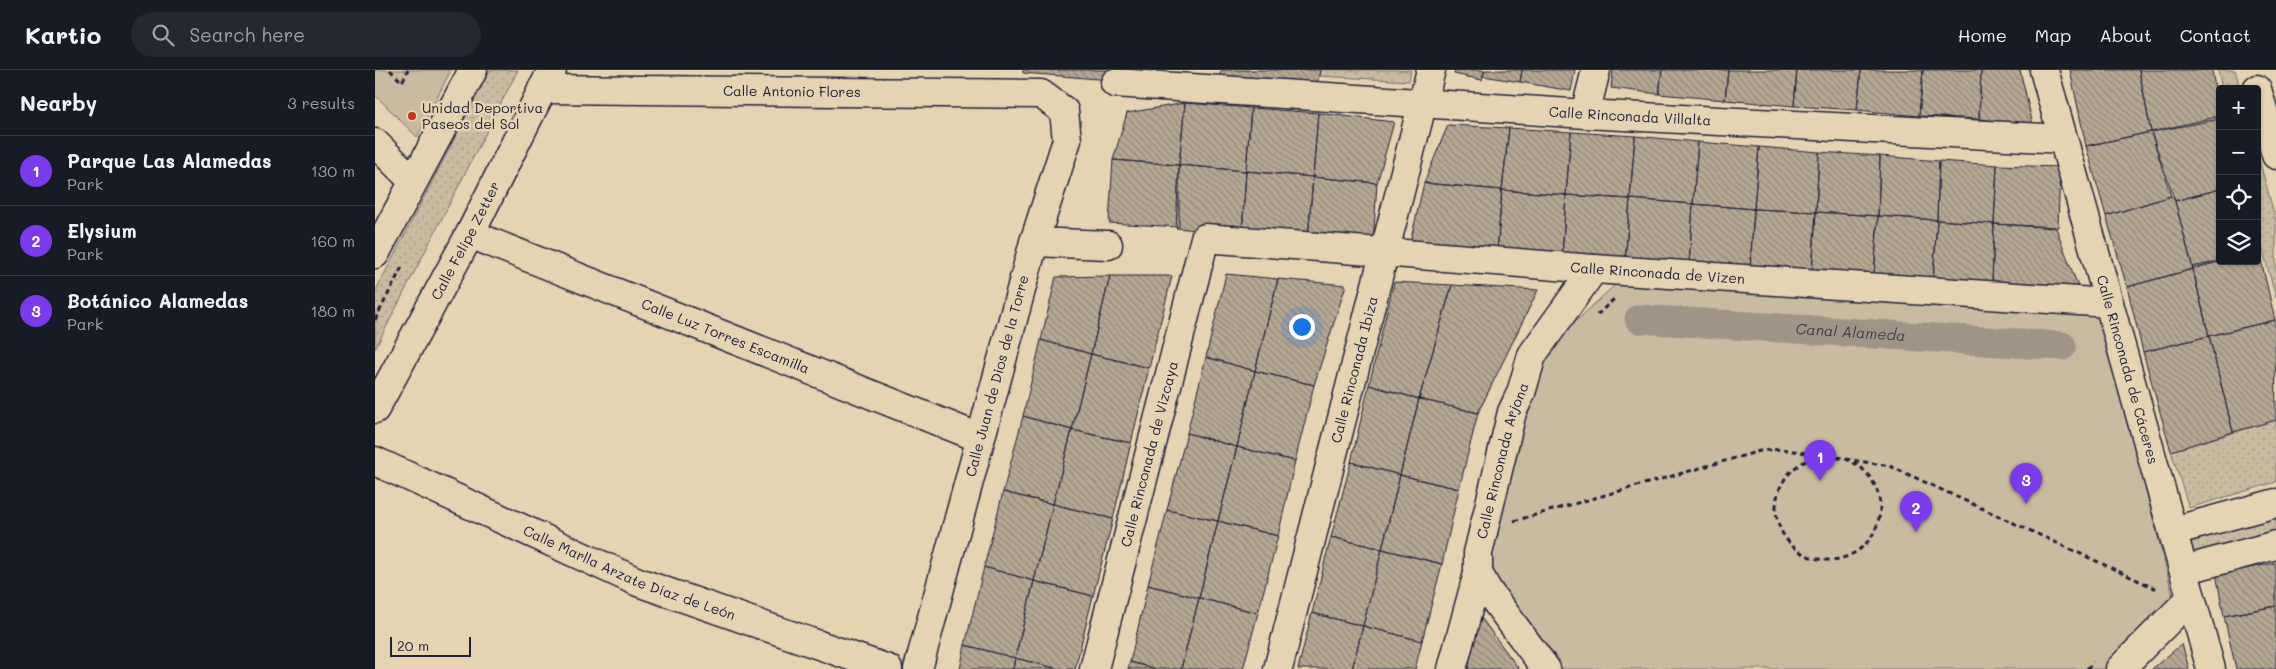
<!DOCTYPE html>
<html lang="en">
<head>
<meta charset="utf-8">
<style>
  :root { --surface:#171b24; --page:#242831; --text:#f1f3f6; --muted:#9ea1a6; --line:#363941; --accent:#7c3aed }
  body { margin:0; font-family:Mali,sans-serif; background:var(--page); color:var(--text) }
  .controls { position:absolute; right:15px; top:15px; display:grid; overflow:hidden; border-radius:5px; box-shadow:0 1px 4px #0004 }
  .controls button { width:45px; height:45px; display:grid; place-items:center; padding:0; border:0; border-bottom:1px solid var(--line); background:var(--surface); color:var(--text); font:25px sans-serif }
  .scale { position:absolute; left:15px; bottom:12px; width:81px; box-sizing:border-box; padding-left:5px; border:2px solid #22223b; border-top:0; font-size:14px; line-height:18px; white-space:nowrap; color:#22223b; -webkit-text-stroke:4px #e6d3b1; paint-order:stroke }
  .you { position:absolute; left:926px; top:256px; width:18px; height:18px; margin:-12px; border:4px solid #fff; border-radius:50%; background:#1a73e8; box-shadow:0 0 0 8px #1a73e833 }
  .badge { display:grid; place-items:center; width:32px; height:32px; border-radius:50%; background:var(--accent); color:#fff; font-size:16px; font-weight:700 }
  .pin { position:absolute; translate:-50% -41px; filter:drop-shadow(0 1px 2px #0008) }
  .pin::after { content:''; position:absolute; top:26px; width:18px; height:15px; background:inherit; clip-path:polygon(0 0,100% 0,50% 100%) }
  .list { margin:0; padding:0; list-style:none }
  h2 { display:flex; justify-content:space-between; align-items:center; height:65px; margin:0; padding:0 20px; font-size:21px }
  h2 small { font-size:16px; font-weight:400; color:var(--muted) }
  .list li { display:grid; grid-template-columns:32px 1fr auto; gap:15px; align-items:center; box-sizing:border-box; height:70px; padding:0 20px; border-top:1px solid var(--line) }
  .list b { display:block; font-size:19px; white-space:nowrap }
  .list p { margin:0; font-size:16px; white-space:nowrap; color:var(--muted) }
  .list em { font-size:16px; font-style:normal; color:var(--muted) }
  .icon { flex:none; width:28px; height:28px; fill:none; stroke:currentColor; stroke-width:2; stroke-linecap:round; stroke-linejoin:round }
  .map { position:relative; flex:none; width:1901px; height:599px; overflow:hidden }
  header { display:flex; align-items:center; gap:30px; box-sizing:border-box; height:70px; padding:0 25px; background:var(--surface); border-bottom:1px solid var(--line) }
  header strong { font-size:24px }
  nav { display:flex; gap:28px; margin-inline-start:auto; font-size:18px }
  .search { width:350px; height:45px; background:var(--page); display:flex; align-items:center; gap:12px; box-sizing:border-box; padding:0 18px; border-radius:28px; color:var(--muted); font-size:19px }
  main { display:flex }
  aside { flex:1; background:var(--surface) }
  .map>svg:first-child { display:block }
  .grass { fill:url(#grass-dots); stroke:#766e6e }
  .park { fill:#c9baa0; stroke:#766e6e }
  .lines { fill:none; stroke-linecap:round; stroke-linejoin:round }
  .canal { stroke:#a09487; stroke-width:29 }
  .building { fill:url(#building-back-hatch); stroke:#22223b }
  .minor-casing { stroke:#22223b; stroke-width:31 }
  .major-casing { stroke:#22223b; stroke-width:31 }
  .path { stroke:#22223b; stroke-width:3; stroke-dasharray:5 4; stroke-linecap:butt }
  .minor { stroke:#e6d3b1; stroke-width:28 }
  .major { stroke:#e6d3b1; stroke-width:28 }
  .poi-dot { fill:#c8321e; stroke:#e6d3b1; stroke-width:2 }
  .labels { text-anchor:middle; stroke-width:5; stroke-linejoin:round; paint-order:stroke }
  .street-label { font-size:14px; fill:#22223b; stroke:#e6d3b1 }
  .poi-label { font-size:14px; fill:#22223b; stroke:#e6d3b1; text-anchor:start }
  .water-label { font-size:15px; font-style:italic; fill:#423e4e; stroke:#e6d3b1 }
</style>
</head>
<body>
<header>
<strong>Kartio</strong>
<div class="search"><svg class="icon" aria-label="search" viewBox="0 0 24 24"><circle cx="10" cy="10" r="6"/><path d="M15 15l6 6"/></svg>Search here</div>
<nav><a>Home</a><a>Map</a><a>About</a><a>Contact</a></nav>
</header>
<main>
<aside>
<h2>Nearby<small>3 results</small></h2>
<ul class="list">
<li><span class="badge">1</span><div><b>Parque Las Alamedas</b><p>Park</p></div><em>130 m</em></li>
<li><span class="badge">2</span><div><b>Elysium</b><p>Park</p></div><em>160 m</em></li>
<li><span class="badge">3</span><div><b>Botánico Alamedas</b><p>Park</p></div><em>180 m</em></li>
</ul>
</aside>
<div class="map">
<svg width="1901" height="599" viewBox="0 0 1901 599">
  <defs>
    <pattern id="grass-dots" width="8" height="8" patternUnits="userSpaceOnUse" patternTransform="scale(1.25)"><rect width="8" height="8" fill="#c9baa0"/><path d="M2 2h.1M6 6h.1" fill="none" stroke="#aca08b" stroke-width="1.8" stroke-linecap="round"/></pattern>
    <pattern id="building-back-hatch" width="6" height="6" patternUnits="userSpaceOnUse" patternTransform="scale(1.25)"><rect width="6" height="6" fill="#b6a793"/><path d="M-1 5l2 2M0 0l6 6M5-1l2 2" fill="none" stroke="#948879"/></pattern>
  </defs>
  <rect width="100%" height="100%" fill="#e6d3b1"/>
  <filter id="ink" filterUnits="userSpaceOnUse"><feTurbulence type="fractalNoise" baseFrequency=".02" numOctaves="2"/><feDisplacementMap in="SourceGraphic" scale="10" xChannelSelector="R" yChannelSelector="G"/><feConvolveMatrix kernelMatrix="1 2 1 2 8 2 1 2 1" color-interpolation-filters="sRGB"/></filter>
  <g filter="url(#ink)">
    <!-- grass -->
    <path class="grass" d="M115 0H143L0 279V222Z
      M945 0H1036L1034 11 944 6Z
      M1843 0H1860L1865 19H1847Z
      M1882 82 1901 151V228L1882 159Z
      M1901 350V412L1814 438 1796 381Z
      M1901 443V466L1819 488 1813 466Z"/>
    <!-- park -->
    <path class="park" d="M0 0H76L42 67 0 25Z
      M1242 213 1726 245 1798 526 1730 599H1178L1105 483 1164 291 1185 266Z"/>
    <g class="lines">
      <!-- canal -->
      <path class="canal" id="s1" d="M1264 249 1687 276"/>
    </g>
    <!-- building -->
    <path class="building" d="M648 0H738L736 10 648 3Z
      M847 0H945L942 15 843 8Z
      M1080 0H1109L1107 10 1079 4Z
      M1110 0H1147L1145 12 1108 6Z
      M1147 0H1200L1196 21 1145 12Z
      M1238 0H1287L1284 24 1236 18Z
      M1287 0H1353L1350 30 1284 24Z
      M1353 0H1422L1419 36 1350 30Z
      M1422 0H1486L1482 40 1419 36Z
      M1486 0H1548L1544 46 1482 40Z
      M1548 0H1606L1604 49 1544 46Z
      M1606 0H1645L1658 55 1604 49Z
      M1695 0H1764L1776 62 1711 76Z
      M1764 0H1837L1845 49 1776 62Z
      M810 33 876 38 871 101 804 95Z
      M810 33 804 95 738 90 752 43Z
      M876 38 943 43 938 107 871 101Z
      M943 43 1019 52 1002 113 938 107Z
      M1845 46V119L1800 131 1776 62Z
      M1073 55 1134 58 1127 120 1049 113Z
      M1134 58 1196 62 1191 125 1127 120Z
      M1196 62 1260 66 1255 129 1191 125Z
      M1776 62 1796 126 1731 146 1711 76Z
      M1260 66 1323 72 1318 134 1255 129Z
      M1323 72 1384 77 1379 139 1318 134Z
      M1384 77 1444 82 1441 142 1379 139Z
      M1444 82 1505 86 1503 146 1441 142Z
      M1505 86 1564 91 1562 150 1503 146Z
      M738 90 804 95V157L734 153Z
      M1564 91 1622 95 1619 154 1562 150Z
      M804 95 871 101 867 164 801 158Z
      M1622 95 1685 97 1683 157 1619 154Z
      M871 101 938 107 933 169 867 164Z
      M938 107 1002 113 998 174 933 169Z
      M1049 113 1127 120 1122 181 1035 173Z
      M1845 119V191H1847L1818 199 1800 131Z
      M1127 120 1191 125 1187 186 1122 181Z
      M1191 125 1255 129 1250 192 1187 186Z
      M1796 126 1800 131 1818 199 1752 217 1731 146Z
      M1255 129 1318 134 1314 195 1250 192Z
      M1318 134 1379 139 1375 199 1314 195Z
      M1379 139 1441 142 1437 203 1375 199Z
      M1441 142 1503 146 1499 207 1437 203Z
      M1503 146 1562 150 1558 211 1499 207Z
      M1562 150 1619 154 1617 215 1558 211Z
      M1619 154 1681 158 1705 222 1617 215Z
      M1884 181 1900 250 1834 266 1817 197 1845 191H1882Z
      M1818 199 1834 266 1768 282 1752 217Z
      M851 204 903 209 880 301 831 287Z
      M735 206 716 284 666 270 681 207Z
      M735 206H797L774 298 716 284Z
      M903 209 971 215 939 315 880 301Z
      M1019 212 1077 215 1044 329 994 315Z
      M1077 215 1163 220 1103 343 1044 329Z
      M1900 250 1901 350 1858 362 1834 266Z
      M1834 266 1858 362 1796 381 1768 282Z
      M666 270 716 284 697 360 648 346Z
      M716 284 774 298 756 373 697 360Z
      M831 287 880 301 862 377 812 363Z
      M880 301 939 315 920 391 862 377Z
      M994 315 1044 329 1025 405 976 392Z
      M1044 329 1103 343 1084 419 1025 405Z
      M648 346 697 360 678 434 628 422Z
      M697 360 756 373 738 449 678 434Z
      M812 363 862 377 843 451 792 440Z
      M862 377 920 391 903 466 843 451Z
      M976 392 1025 405 1007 479 956 467Z
      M1025 405 1084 419 1067 494 1007 479Z
      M628 422 678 434 659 511 609 497Z
      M678 434 738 449 718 526 659 511Z
      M792 440 843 451 824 528 773 515Z
      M843 451 903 466 883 543 824 528Z
      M956 467 1007 479 988 556 937 543Z
      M1007 479 1067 494 1047 571 988 556Z
      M1901 493V536L1849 546 1841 504Z
      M609 497 659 511 640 588 590 575Z
      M659 511 718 526 700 599H684L640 588Z
      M773 515 824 528 806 599H781L755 592Z
      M824 528 883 543 868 599H806Z
      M1901 536V599H1861L1849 546Z
      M937 543 988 556 977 599H923Z
      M1104 545 1144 599H1093Z
      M988 556 1047 571 1040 599H977Z
      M1807 574 1814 599H1777Z
      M590 575 640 588 638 599H585Z
      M640 588 684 599H638Z
      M755 592 781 599H753Z"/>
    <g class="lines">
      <!-- minor casing -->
      <g class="minor-casing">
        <g id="minor">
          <path id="s2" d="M1669 0 1836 599"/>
          <path id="s3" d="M740 13 1210 44 1688 69"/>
          <path id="s4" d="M167 19 666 24 689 41 692 70 659 172 543 599"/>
          <path d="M1882 19 1901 85"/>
          <path d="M1210 44 1221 0"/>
          <path d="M0 73 38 111"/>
          <path id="s5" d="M95 164 605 368"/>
          <path d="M659 172 733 175"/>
          <path id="s6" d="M0 391 263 512 513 599"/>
          <path d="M1798 461 1901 433"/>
          <path d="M1809 500 1901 475"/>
          <path d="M1103 503 1113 521 1171 599"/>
          <path id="s7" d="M719 599 830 168 1219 199 1734 233"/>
          <path id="s8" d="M903 599 1056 0"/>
          <path id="s9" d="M1077 599 1103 503V483L1137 342 1146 323 1157 285 1219 199"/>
          <path d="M1745 599 1816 528"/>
        </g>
      </g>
      <!-- major casing -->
      <g class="major-casing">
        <g id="major">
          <path d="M0 184 98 0"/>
          <path id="s10" d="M0 339 95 164 177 0"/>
        </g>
      </g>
      <!-- path -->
      <path class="path" d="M15 0 27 12 33 0
        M1222 245 1239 229
        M0 250 27 197
        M1401 438a52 52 0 1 1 104 0a52 52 0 1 1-104 0Z
        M1139 451 1385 381 1406 379 1515 396 1784 520
        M1712 599 1718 592"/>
      <!-- minor -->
      <use href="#minor" class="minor"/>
      <!-- major -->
      <use href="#major" class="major"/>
    </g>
  </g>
  <!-- markers -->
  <circle class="poi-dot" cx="37" cy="46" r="5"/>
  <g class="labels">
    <!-- street labels -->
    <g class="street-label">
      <text dy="5" stroke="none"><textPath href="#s4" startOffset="250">Calle Antonio Flores</textPath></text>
      <text dy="5" stroke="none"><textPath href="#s3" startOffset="516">Calle Rinconada Villalta</textPath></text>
      <text dy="5" stroke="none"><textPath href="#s10" startOffset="191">Calle Felipe Zetter</textPath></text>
      <text dy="5" stroke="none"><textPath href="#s7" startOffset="899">Calle Rinconada de Vizen</textPath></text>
      <text dy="5" stroke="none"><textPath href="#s5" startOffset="275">Calle Luz Torres Escamilla</textPath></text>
      <text dy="5" stroke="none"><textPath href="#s8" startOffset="309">Calle Rinconada Ibiza</textPath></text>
      <text dy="5" stroke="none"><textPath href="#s2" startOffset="311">Calle Rinconada de Cáceres</textPath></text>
      <text transform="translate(622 306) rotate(-75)" y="5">Calle Juan de Dios de la Torre</text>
      <text dy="5" stroke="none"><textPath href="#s7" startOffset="222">Calle Rinconada de Vizcaya</textPath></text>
      <text dy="5" stroke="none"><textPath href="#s9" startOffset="215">Calle Rinconada Arjona</textPath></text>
      <text dy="5" stroke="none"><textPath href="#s6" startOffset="278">Calle Marlla Arzate Díaz de León</textPath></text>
    </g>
    <!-- poi labels -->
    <g class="poi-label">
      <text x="47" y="43">Unidad Deportiva<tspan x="47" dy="16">Paseos del Sol</tspan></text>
    </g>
    <!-- water labels -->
    <g class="water-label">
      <text dy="5" stroke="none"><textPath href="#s1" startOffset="212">Canal Alameda</textPath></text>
    </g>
  </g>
</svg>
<div class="controls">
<button>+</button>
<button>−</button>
<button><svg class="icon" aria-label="locate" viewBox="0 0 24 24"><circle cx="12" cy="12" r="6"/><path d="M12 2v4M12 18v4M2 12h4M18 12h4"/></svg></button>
<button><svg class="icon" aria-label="layers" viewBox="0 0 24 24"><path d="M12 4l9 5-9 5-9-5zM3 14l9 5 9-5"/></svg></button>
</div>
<div class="scale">20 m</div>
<div class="you"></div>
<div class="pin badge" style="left:1445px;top:411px">1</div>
<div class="pin badge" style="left:1541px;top:462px">2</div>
<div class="pin badge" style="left:1651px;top:434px">3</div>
</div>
</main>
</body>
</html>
